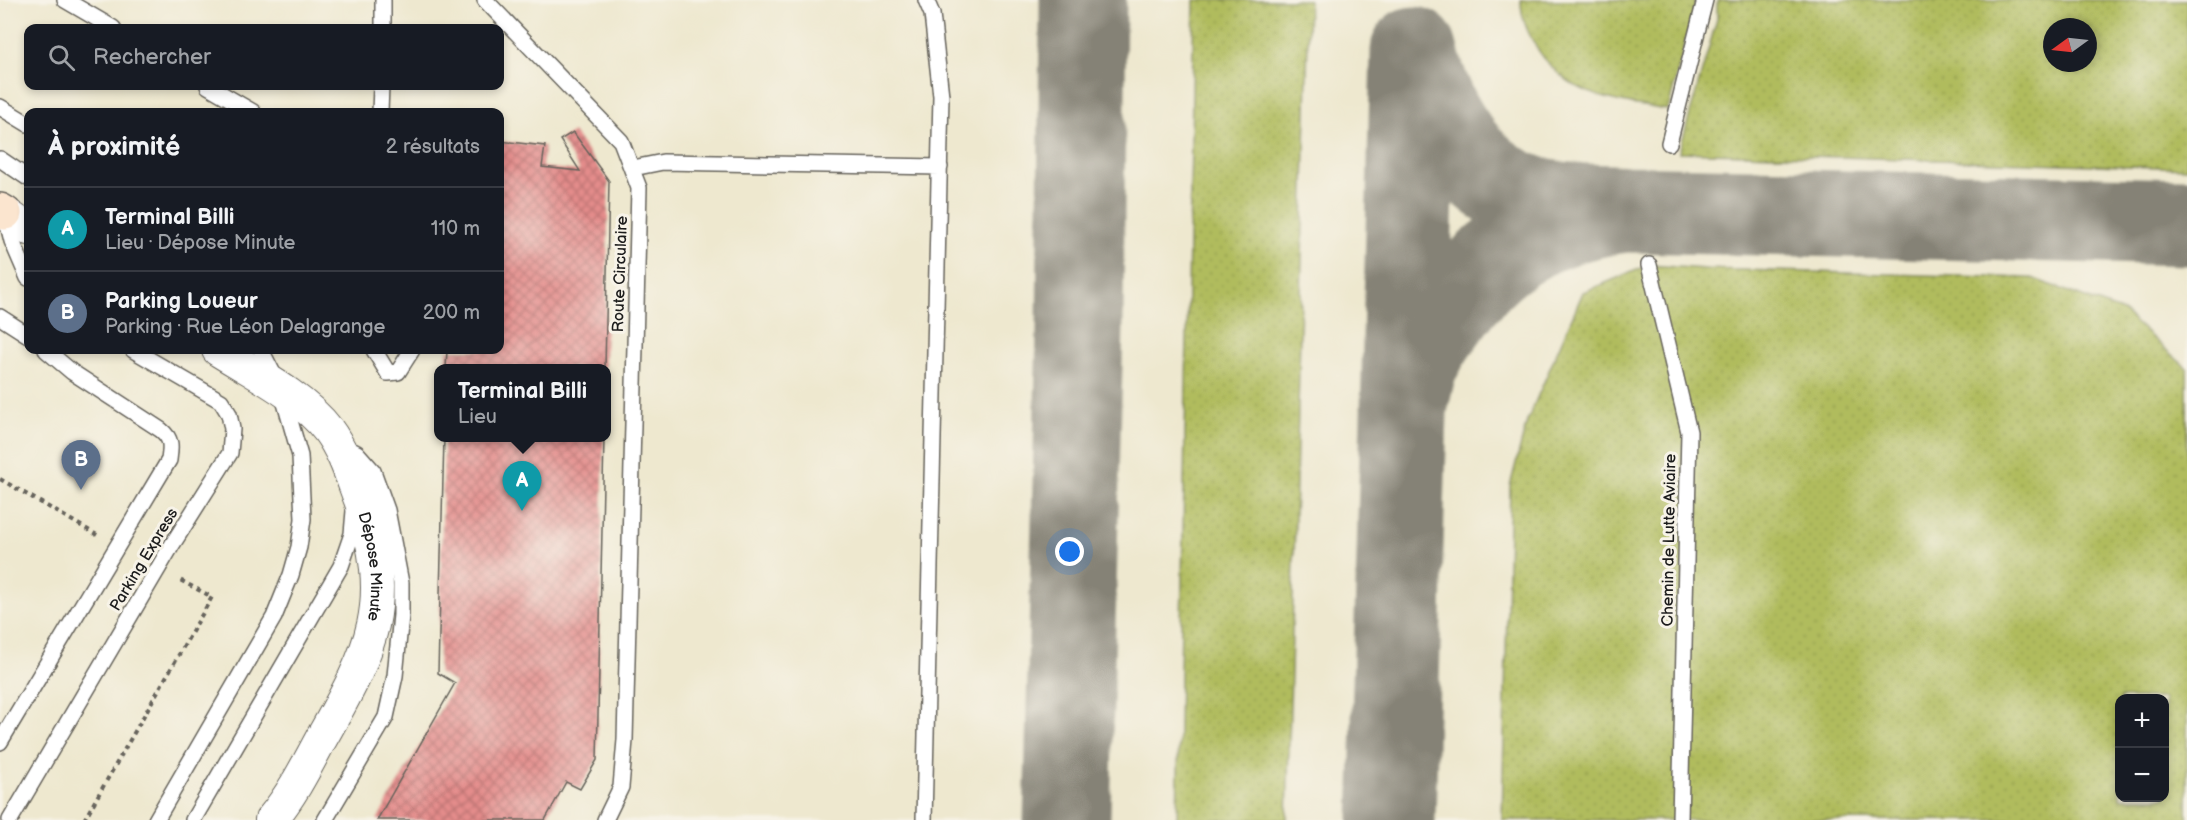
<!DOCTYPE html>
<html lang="fr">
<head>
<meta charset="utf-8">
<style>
  :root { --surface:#171b24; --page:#20242c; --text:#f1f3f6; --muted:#9ea1a6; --line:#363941; --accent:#2563eb }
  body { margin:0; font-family:"Balsamiq Sans",sans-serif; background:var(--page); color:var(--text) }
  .controls { position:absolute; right:18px; bottom:18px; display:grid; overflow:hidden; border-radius:12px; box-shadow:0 3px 9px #0003 }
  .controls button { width:54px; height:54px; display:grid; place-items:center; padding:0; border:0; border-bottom:2px solid var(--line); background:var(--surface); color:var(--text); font:30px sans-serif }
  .compass { position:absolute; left:2043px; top:18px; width:54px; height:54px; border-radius:50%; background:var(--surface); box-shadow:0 3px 9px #0003; rotate:255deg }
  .you { position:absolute; left:1070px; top:552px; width:21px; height:21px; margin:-15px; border:4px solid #fff; border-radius:50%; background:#1a73e8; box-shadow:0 0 0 9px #1a73e833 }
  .badge { display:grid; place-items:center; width:39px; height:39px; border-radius:50%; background:var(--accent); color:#fff; font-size:20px; font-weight:700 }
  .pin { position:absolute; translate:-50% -50px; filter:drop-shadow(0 2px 3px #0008) }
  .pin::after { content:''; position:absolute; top:32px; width:21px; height:18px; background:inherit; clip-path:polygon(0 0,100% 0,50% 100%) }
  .popup { position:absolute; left:434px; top:364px; width:177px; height:78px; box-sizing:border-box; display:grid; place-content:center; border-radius:12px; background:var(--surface); filter:drop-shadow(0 2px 4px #0005); font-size:20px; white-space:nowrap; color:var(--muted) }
  .popup b { font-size:22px; color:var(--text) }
  .popup::after { content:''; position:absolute; left:50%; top:100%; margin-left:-12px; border:12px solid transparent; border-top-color:var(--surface) }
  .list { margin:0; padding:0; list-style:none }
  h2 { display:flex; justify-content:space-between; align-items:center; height:78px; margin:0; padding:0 24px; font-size:26px }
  h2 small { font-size:20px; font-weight:400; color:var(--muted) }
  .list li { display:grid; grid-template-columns:39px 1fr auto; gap:18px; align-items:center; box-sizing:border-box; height:84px; padding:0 24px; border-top:2px solid var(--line) }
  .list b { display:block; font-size:22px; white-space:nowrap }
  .list p { margin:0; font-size:20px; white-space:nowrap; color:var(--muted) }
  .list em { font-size:20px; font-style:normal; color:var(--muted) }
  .icon { flex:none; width:33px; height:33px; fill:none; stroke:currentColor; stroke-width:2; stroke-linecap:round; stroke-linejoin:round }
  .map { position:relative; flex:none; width:2187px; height:820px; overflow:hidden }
  .search { position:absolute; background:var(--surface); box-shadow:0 3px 9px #0003; left:24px; top:24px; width:480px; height:66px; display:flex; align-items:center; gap:15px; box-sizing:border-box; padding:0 21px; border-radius:12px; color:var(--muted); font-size:22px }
  .panel { position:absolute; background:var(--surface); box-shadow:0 3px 9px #0003; left:24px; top:108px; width:480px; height:246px; border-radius:12px }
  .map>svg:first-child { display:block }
  .grass { fill:url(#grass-dots); stroke:#666c3c; stroke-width:1.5; fill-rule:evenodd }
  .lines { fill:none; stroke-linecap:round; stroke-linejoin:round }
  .taxiway { stroke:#858276; stroke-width:87 }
  .building { fill:url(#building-cross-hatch) }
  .lane-casing { stroke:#66635b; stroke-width:18 }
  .street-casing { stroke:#66635b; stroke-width:34 }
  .secondary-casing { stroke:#66635b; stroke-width:36 }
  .path { stroke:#66635b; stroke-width:4; stroke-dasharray:4.5 4.5; stroke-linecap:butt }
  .lane { stroke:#fff; stroke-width:15 }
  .street { stroke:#fff; stroke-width:32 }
  .secondary { stroke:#fbe5cf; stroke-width:33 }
  .labels { text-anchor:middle; stroke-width:6; stroke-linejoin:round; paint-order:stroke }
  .street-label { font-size:16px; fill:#1c1c1c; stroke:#f7f3e8 }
</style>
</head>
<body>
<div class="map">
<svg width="2187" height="820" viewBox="0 0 2187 820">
  <defs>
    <pattern id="grass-dots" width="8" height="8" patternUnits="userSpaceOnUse" patternTransform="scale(1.5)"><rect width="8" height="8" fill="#b0bc5d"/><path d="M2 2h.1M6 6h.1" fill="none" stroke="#97a150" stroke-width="1.8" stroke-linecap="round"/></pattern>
    <pattern id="building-cross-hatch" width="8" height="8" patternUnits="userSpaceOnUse" patternTransform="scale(1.5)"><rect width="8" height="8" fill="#e48c8b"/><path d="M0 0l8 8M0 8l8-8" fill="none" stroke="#b87271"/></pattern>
  </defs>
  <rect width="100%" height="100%" fill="#f7f3e8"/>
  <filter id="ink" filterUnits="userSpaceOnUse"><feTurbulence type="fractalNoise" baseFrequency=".0167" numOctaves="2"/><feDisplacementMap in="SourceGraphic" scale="12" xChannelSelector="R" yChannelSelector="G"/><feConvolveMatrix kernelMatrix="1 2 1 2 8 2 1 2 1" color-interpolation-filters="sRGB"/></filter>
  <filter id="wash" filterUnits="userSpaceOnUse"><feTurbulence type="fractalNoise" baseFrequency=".008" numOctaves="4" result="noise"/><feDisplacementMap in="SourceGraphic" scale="24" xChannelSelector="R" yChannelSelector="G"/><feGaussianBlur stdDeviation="1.35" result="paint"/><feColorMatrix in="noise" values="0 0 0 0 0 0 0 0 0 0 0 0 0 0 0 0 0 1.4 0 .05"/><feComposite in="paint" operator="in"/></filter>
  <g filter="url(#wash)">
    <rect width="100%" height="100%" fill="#eee8cf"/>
    <!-- grass -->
    <path class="grass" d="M1194 0H1309L1287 820H1177Z
      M1521 0H1696L1668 110C1613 101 1564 97 1534 43 1526 29 1521 17 1521 0Z
      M1717 0H2187V168L1679 152 1717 19ZM2052 27H2088V63H2052Z
      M1649 265 1706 269 2032 278 2123 312 2187 368V820H1502L1510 486 1527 421 1583 292ZM2120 698H2164V798H2120Z"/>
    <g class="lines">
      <!-- taxiway -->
      <path class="taxiway" d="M1626 209C1545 219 1492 249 1445 316 1434 331 1423 346 1416 363 1410 376 1408 393 1404 407L1414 50C1431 121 1475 192 1553 204 1577 208 1602 207 1626 209L2187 222
        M1067 820 1080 329 1083 0
        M1392 820 1406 347"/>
    </g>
    <g id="blocks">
      <!-- building -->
      <path class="building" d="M573 132 609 181 605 368H446L447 350H500V141L545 146 542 167 580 171 560 140Z
        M444 438H604L597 760 580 789 566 782 545 820H377L455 683 438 673Z"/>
    </g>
  </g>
  <g filter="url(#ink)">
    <use href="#blocks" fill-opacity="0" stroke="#66635b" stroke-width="1.5"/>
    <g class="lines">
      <!-- lane casing -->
      <g class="lane-casing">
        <path id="lane" d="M65 0 113 28
          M485 0 621 141 639 188 625 740 621 787 605 820
          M383 28V0
          M208 86 253 112
          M0 107 28 124
          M380 112 381 86
          M1669 143 1705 0
          M0 159 28 178
          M633 168 663 162 940 167
          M6 217 12 241 28 278
          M1649 265 1689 432 1680 820
          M0 317 28 335
          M374 350 388 373 398 372 412 350
          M0 742 169 460C171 446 172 439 161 430L72 372 46 350
          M10 820 172 545 230 453 232 429 229 414 221 401 133 350
          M156 820 274 617 291 575 299 547 303 519 300 456 281 389 261 350
          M193 820 341 566 352 534 354 511
          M325 820 386 717 395 676 401 615V583L387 510 373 471 357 453 345 447
          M924 820 941 96 932 14 926 0"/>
      </g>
      <!-- street casing -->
      <g class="street-casing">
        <g id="street">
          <path d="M5 213 28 229"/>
          <path id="s1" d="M218 350C253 372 303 397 328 430 343 450 351 476 360 500 395 604 373 648 321 739 306 767 292 795 271 820"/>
        </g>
      </g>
      <!-- secondary casing -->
      <g class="secondary-casing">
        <path id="secondary" d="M0 210 5 213"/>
      </g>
      <!-- path -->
      <path class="path" d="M0 479 97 535
        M84 820 212 597 178 579"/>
      <!-- lane -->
      <use href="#lane" class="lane"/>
      <!-- street -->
      <use href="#street" class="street"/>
      <!-- secondary -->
      <use href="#secondary" class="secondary"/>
    </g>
  </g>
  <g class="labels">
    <!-- street labels -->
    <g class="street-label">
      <text transform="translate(619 274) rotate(-88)" y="6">Route Circulaire</text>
      <text transform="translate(1668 540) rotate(-89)" y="6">Chemin de Lutte Aviaire</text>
      <text transform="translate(143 559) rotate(-59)" y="6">Parking Express</text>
      <text dy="6" stroke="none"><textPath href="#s1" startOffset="282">Dépose Minute</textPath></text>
    </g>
  </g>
</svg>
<div class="controls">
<button>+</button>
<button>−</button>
</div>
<svg class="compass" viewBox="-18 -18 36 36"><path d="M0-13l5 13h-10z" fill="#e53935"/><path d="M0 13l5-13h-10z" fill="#9ea1a6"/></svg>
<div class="you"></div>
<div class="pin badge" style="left:522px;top:511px;background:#0f9aa8">A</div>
<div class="popup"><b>Terminal Billi</b>Lieu</div>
<div class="pin badge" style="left:81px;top:490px;background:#5c6f8a">B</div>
<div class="search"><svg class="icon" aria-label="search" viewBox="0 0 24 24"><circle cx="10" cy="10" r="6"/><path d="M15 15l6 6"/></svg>Rechercher</div>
<section class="panel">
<h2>À proximité<small>2 résultats</small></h2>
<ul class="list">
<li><span class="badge" style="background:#0f9aa8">A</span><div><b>Terminal Billi</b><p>Lieu · Dépose Minute</p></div><em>110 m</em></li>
<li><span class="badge" style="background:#5c6f8a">B</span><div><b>Parking Loueur</b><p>Parking · Rue Léon Delagrange</p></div><em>200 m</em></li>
</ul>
</section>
</div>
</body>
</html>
